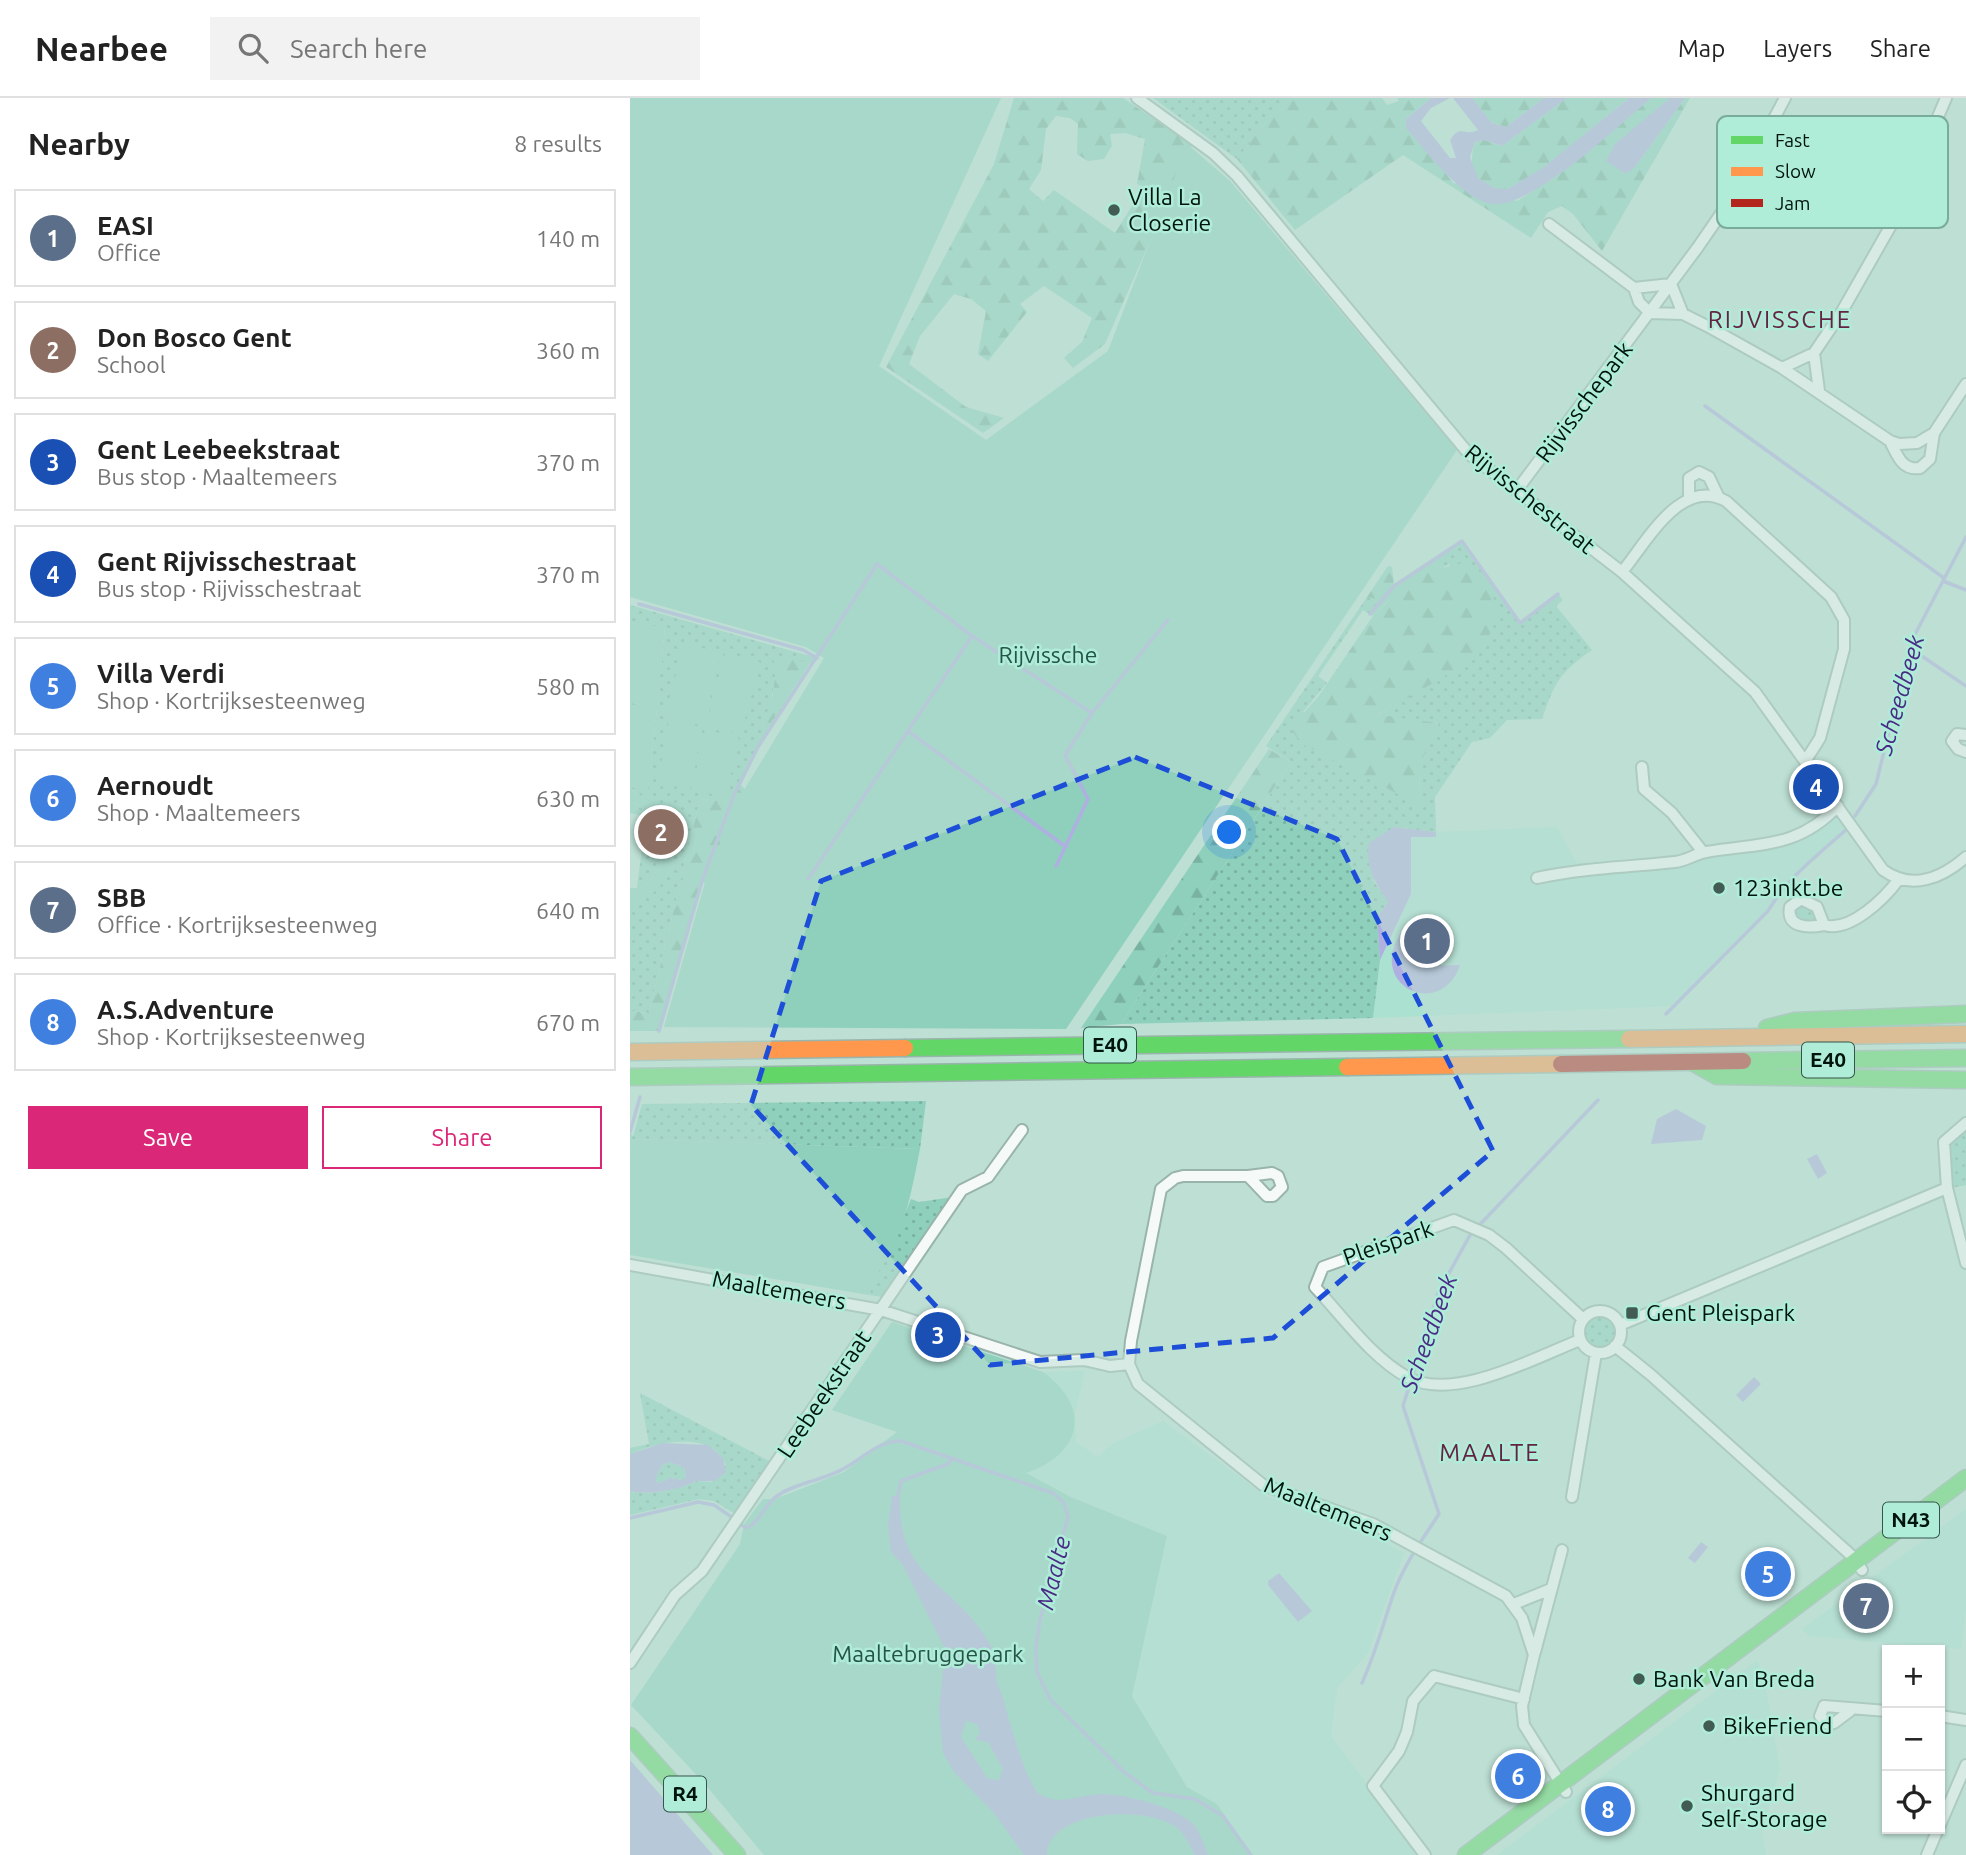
<!DOCTYPE html>
<html lang="en">
<head>
<meta charset="utf-8">
<style>
  :root { --surface:#fff; --page:#f2f2f2; --text:#222; --muted:#767676; --line:#e0e0e0; --accent:#db2777 }
  body { margin:0; font-family:Ubuntu,sans-serif; background:var(--page); color:var(--text) }
  .controls { position:absolute; right:21px; bottom:21px; display:grid; overflow:hidden; border-radius:0px; box-shadow:0 2px 5px #0004 }
  .controls button { width:63px; height:63px; display:grid; place-items:center; padding:0; border:0; border-bottom:2px solid var(--line); background:var(--surface); color:var(--text); font:35px sans-serif }
  .you { position:absolute; left:600px; top:735px; width:24px; height:24px; margin:-18px; border:5px solid #fff; border-radius:50%; background:#1a73e8; box-shadow:0 0 0 10px #1a73e833 }
  .badge { display:grid; place-items:center; width:46px; height:46px; border-radius:50%; background:var(--accent); color:#fff; font-size:23px; font-weight:700 }
  .pin { position:absolute; translate:-50% -50%; border:4px solid #fff; box-shadow:0 2px 7px #0006 }
  .list { margin:0; padding:0; list-style:none }
  h2 { display:flex; justify-content:space-between; align-items:center; height:91px; margin:0; padding:0 28px; font-size:30px }
  h2 small { font-size:23px; font-weight:400; color:var(--muted) }
  .list li { display:grid; grid-template-columns:46px 1fr auto; gap:21px; align-items:center; box-sizing:border-box; height:98px; margin:0 14px 14px; padding:0 14px; border:2px solid var(--line); border-radius:0px }
  .list b { display:block; font-size:26px; white-space:nowrap }
  .list p { margin:0; font-size:23px; white-space:nowrap; color:var(--muted) }
  .list em { font-size:23px; font-style:normal; color:var(--muted) }
  .actions { display:flex; gap:14px; padding:21px 28px }
  .actions a { flex:1; padding:16px 0; border:2px solid var(--accent); border-radius:0px; text-align:center; font-size:24px; color:var(--accent) }
  .actions .main { background:var(--accent); color:#fff }
  .icon { flex:none; width:38px; height:38px; fill:none; stroke:currentColor; stroke-width:2; stroke-linecap:round; stroke-linejoin:round }
  .map { position:relative; flex:none; width:1336px; height:1757px; overflow:hidden }
  header { display:flex; align-items:center; gap:42px; box-sizing:border-box; height:98px; padding:0 35px; background:var(--surface); border-bottom:2px solid var(--line) }
  header strong { font-size:33px }
  nav { display:flex; gap:38px; margin-inline-start:auto; font-size:24px }
  .search { width:490px; height:63px; background:var(--page); display:flex; align-items:center; gap:18px; box-sizing:border-box; padding:0 24px; border-radius:0px; color:var(--muted); font-size:26px }
  main { display:flex }
  aside { flex:1; background:var(--surface) }
  .map>svg:first-child { display:block }
  .built { fill:#aae1d0 }
  .grass { fill:url(#grass-dots); fill-rule:evenodd }
  .forest { fill:url(#forest-firs); fill-rule:evenodd }
  .green { fill:#8ed0bc }
  .water { fill:#b0afe1; fill-rule:evenodd }
  .lines { fill:none; stroke-linecap:round; stroke-linejoin:round }
  .stream { stroke:#b0afe1; stroke-width:3.5 }
  .street-casing { stroke:#99b4ab; stroke-width:14 }
  .fast-casing { stroke:#99b4ab; stroke-width:19 }
  .slow-casing { stroke:#99b4ab; stroke-width:19 }
  .jam-casing { stroke:#99b4ab; stroke-width:19 }
  .street { stroke:#f5faf9; stroke-width:10 }
  .fast { stroke:#63d668; stroke-width:16 }
  .slow { stroke:#ff974d; stroke-width:16 }
  .jam { stroke:#b3261e; stroke-width:16 }
  .marked { fill:none; stroke:#1d4ed8; stroke-width:5; stroke-dasharray:14 9; stroke-linejoin:round }
  .poi-dot { fill:#425b53; stroke:#afedd9; stroke-width:2.5 }
  .labels { text-anchor:middle; stroke-width:5; stroke-linejoin:round; paint-order:stroke }
  .shield { fill:#afedd9; stroke:#34554b; stroke-width:2 }
  .shield-label { font-size:21px; font-weight:bold; fill:#00140e }
  .poi-label { font-size:23px; fill:#00140e; stroke:#afedd9; text-anchor:start }
  .street-label { font-size:23px; fill:#00140e; stroke:#afedd9 }
  .park-label { font-size:23px; fill:#255447; stroke:#afedd9 }
  .neighbourhood-label { font-size:24px; letter-spacing:2px; fill:#642342; stroke:#afedd9 }
  .water-label { font-size:24px; font-style:italic; fill:#492c85; stroke:#afedd9 }
  .key { fill:#afedd9; stroke:#7aac9c; stroke-width:2 }
  .key-label { font-size:19px; fill:#00140e }
</style>
</head>
<body>
<header>
<strong>Nearbee</strong>
<div class="search"><svg class="icon" aria-label="search" viewBox="0 0 24 24"><circle cx="10" cy="10" r="6"/><path d="M15 15l6 6"/></svg>Search here</div>
<nav><a>Map</a><a>Layers</a><a>Share</a></nav>
</header>
<main>
<aside>
<h2>Nearby<small>8 results</small></h2>
<ul class="list">
<li><span class="badge" style="background:#5c6f8a">1</span><div><b>EASI</b><p>Office</p></div><em>140 m</em></li>
<li><span class="badge" style="background:#8d6e63">2</span><div><b>Don Bosco Gent</b><p>School</p></div><em>360 m</em></li>
<li><span class="badge" style="background:#1a4fb4">3</span><div><b>Gent Leebeekstraat</b><p>Bus stop · Maaltemeers</p></div><em>370 m</em></li>
<li><span class="badge" style="background:#1a4fb4">4</span><div><b>Gent Rijvisschestraat</b><p>Bus stop · Rijvisschestraat</p></div><em>370 m</em></li>
<li><span class="badge" style="background:#3f7fe0">5</span><div><b>Villa Verdi</b><p>Shop · Kortrijksesteenweg</p></div><em>580 m</em></li>
<li><span class="badge" style="background:#3f7fe0">6</span><div><b>Aernoudt</b><p>Shop · Maaltemeers</p></div><em>630 m</em></li>
<li><span class="badge" style="background:#5c6f8a">7</span><div><b>SBB</b><p>Office · Kortrijksesteenweg</p></div><em>640 m</em></li>
<li><span class="badge" style="background:#3f7fe0">8</span><div><b>A.S.Adventure</b><p>Shop · Kortrijksesteenweg</p></div><em>670 m</em></li>
</ul>
<div class="actions"><a class="main">Save</a><a>Share</a></div>
</aside>
<div class="map">
<svg width="1336" height="1757" viewBox="0 0 1336 1757">
  <defs>
    <pattern id="grass-dots" width="8" height="8" patternUnits="userSpaceOnUse" patternTransform="scale(1.75)"><rect width="8" height="8" fill="#8ed0bc"/><path d="M2 2h.1M6 6h.1" fill="none" stroke="#79b2a0" stroke-width="1.8" stroke-linecap="round"/></pattern>
    <pattern id="forest-firs" width="22" height="20" patternUnits="userSpaceOnUse" patternTransform="scale(1.75)"><rect width="22" height="20" fill="#8ed0bc"/><path d="M5 1l3.5 6h-7zM16 11l3.5 6h-7z" fill="#79b2a0"/></pattern>
  </defs>
  <rect width="100%" height="100%" fill="#bddfd4"/>
  <!-- built -->
  <path class="built" d="M1200 709 1217 731 1179 765 1147 799 1138 813 1046 908 743 920 750 862 781 796V739H805L806 734 927 729 947 765 1047 758 1071 748 1125 744 1160 734Z
    M262 1224 413 1274 455 1273 445 1316 446 1344 468 1359 482 1346 533 1323 637 1399 717 1424 774 1455 738 1555 707 1590 701 1638 791 1757H621L587 1706 557 1689 502 1598 537 1438 441 1399 394 1374 202 1312Z
    M1336 1411V1511L1331 1551 1179 1538 1172 1531Z
    M1127 1562 1134 1578 1150 1671 1132 1733 1136 1757H867Z"/>
  <!-- grass -->
  <path class="grass" d="M523 0H655L607 61Z
    M832 443 890 525 928 496 933 502 926 508 962 552C930 574 924 585 912 621L877 622 860 640 842 644 805 699 806 734 764 729 743 782 758 804 747 819 750 862 743 920 491 926 661 664 636 648 737 499 759 502 743 518 733 512 688 578 697 585 673 614 789 706 790 666 809 625 747 618 778 597 820 466 812 470 800 464Z
    M0 507 187 560 128 649 101 704 70 701 19 915 0 913V808C26 799 44 773 43 746L5 694 0 692V689L18 691 27 612 0 608V605L27 607 35 530 0 525ZM180 565V566L134 634 132 627 141 606 145 579Z
    M0 704C45 724 43 776 0 797V790H7L16 718 0 715Z
    M1174 803 1184 811 1190 822 1186 825 1169 823 1162 812Z
    M296 1003 290 1051 3 1041 0 1053V1034L3 1039 12 1006Z
    M1336 1030V1087L1321 1090 1318 1047Z
    M323 1099 253 1199 239 1197C249 1164 268 1135 281 1101L289 1104Z
    M953 1234a16 16 0 1 1 32 0a16 16 0 1 1-32 0Z
    M10 1295 141 1364 105 1416 84 1403 69 1401 0 1417V1393C18 1398 52 1391 66 1383L82 1384 96 1367C80 1331 29 1344 0 1356V1350L19 1346Z
    M39 1364 53 1369 56 1376 54 1382 40 1380 29 1385 25 1381 31 1368Z"/>
  <!-- forest -->
  <path class="forest" d="M384 0H493L562 47 475 246 443 270 434 260 452 244 462 220 414 188 390 206 397 214 358 263 348 256 356 213 341 201 324 196 290 238 279 266 336 309 374 320 353 335 256 269 364 66ZM426 18 440 20 448 26 447 56 458 63 474 61 482 48 480 36 495 35 515 41 507 86 514 89 485 135 424 92 413 103 399 91 411 72 416 31Z
    M655 0H752L757 7 769 3 767 0H801L776 21 823 85 887 103 927 78 1021 0H1040L1005 69 1055 0H1060L972 153 943 116 932 108 918 114 901 140 773 57 665 132 607 61Z
    M842 0H914L876 29 862 25Z
    M937 0H999C975 18 901 86 877 91 868 93 860 88 852 83 839 75 841 56 845 44L854 42 872 48Z
    M800 464 812 470 836 464C846 476 864 492 866 509 871 561 782 593 748 617L809 625 790 666 789 707 672 646 660 630 688 599 743 518 759 503 737 499 758 468 762 469 764 488Z
    M143 556 180 565 134 635 132 627 142 601 145 579Z
    M639 651 661 664 491 926 451 930Z
    M110 686 146 723 101 798 72 784 29 933H0V913L19 915 70 701 101 704Z"/>
  <!-- green -->
  <path class="green" d="M0 0H371L249 268 356 342 478 253 557 46 600 83 827 352 436 931 34 929 76 781 105 707 194 560 176 549 0 499Z
    M0 525 35 529 27 608 0 605Z
    M54 545 91 555 73 628 35 618Z
    M95 555 130 564 111 637 76 628Z
    M0 608 27 611 18 692 0 689Z
    M39 622 72 630 60 692 28 684Z
    M75 631 109 640 96 699 62 692Z
    M0 692C57 714 59 787 0 808V797C43 776 45 724 0 704Z
    M3 1041 290 1051C284 1081 279 1109 268 1137 259 1159 247 1172 239 1197L0 1157V1053Z
    M262 1224 413 1274C463 1310 451 1357 396 1375L441 1399 537 1438 502 1598 557 1689 587 1706 621 1757H134L74 1685 1 1607 110 1446 114 1426 133 1401H145L214 1374 267 1334 202 1312Z"/>
  <!-- water -->
  <path class="water" d="M801 0H820L801 10 791 23 820 60H826L820 42C831 25 834 39 848 32L823 0H842L862 25 876 29 914 0H937L872 48 854 42 845 44 840 59 848 80 864 90 878 91 914 69 999 0H1021C990 26 903 110 863 106 833 103 795 52 776 30V21Z
    M1040 0H1055L1005 69 996 76 976 63 985 46Z
    M764 729 806 734V739H781V796L750 862 747 819 758 804C745 785 735 769 739 745Z
    M785 818H788L789 868 830 867C810 928 720 881 785 818Z
    M1046 1011 1076 1028 1072 1042 1021 1046 1027 1021Z
    M1187 1056 1197 1075 1188 1081 1177 1061Z
    M1124 1279 1131 1286 1113 1304 1106 1297Z
    M33 1345 78 1347 93 1360 96 1374 85 1383H66C52 1391 18 1398 0 1393V1356ZM39 1364 53 1369 56 1376 54 1382 40 1380 29 1385 25 1382 31 1368Z
    M262 1398H270C267 1482 323 1483 359 1544 366 1556 365 1571 367 1585 368 1590 372 1594 373 1600 379 1622 394 1678 408 1695 429 1709 448 1697 471 1696 493 1695 549 1710 564 1727 571 1736 574 1747 578 1757H565C560 1749 554 1735 547 1730 519 1707 418 1711 417 1757H394L364 1715 324 1674 313 1655 309 1612 315 1551 272 1466 261 1454 258 1426ZM336 1623 347 1626 350 1634 345 1642 358 1644 373 1671 369 1682 358 1681 331 1639Z
    M1071 1444 1078 1449 1065 1465 1058 1460Z
    M649 1475 682 1513 668 1524 638 1487V1483Z
    M0 1662 83 1757H0Z"/>
  <g class="lines">
    <!-- stream -->
    <path class="stream" d="M1075 308 1314 480
      M1313 483 1336 492
      M9 506 173 552 187 560
      M740 516 764 488 832 443 890 525 928 496
      M1280 550 1336 588
      M462 615 538 522
      M278 633 436 749
      M1225 718 1246 686 1281 544 1336 439
      M178 781 342 538
      M1036 916 1138 813C1157 780 1189 756 1217 731
      M29 933 72 783 104 697 128 649 247 466 342 538 462 615 435 657 458 701 426 768
      M0 1034 10 999
      M268 1398 271 1383 318 1366 322 1360
      M0 1420 68 1404 84 1407 100 1418
      M111 1427 117 1430C130 1424 134 1407 147 1398 167 1384 192 1383 213 1371 234 1360 247 1343 271 1343L423 1395 434 1405 438 1419 410 1522 406 1548 407 1574 420 1601 494 1674 523 1695 565 1701 593 1718 621 1757
      M732 1585C745 1556 753 1527 763 1497 773 1468 792 1442 809 1416L773 1308 808 1195 840 1137 968 1002"/>
    <!-- street casing -->
    <g class="street-casing">
      <path id="street" d="M507 0 583 55 607 78 839 356 992 474 1125 594 1253 772C1282 793 1312 780 1336 759
        M919 126 1004 190 1009 204 1020 215 1053 216 1077 228 1152 270 1260 343 1269 346 1287 345 1304 335 1336 286
        M1004 190 1041 186 1053 216
        M1184 255 1189 293
        M1152 270 1184 255 1211 215 1264 122 1316 0
        M1260 343C1267 357 1272 373 1290 370L1300 361 1304 335
        M887 392 1068 149 1101 101 1155 0
        M1059 399V380L1069 374 1079 379 1088 398
        M992 474C1016 445 1051 378 1096 403L1201 499 1214 522V551L1190 640 1176 662
        M1336 637 1327 636 1322 643 1328 651 1336 654
        M1012 669 1014 691 1042 715 1073 754
        M907 780C954 770 999 769 1045 764 1056 763 1065 756 1076 754 1129 745 1167 751 1208 708
        M1171 801 1187 809 1194 827C1178 830 1156 830 1160 809Z
        M1194 827C1220 835 1255 800 1269 781
        M1336 1025 1314 1044 1317 1090 1336 1165
        M618 1078 642 1075 648 1078 652 1089 643 1098H637L618 1078H553L545 1080 531 1091 501 1243 499 1266 508 1286 633 1387 743 1426 876 1498 892 1520 904 1557 892 1608 894 1627 936 1694
        M0 1167 251 1212 410 1264 454 1262 480 1268 499 1266
        M949 1234a21 21 0 1 1 42 0a21 21 0 1 1-42 0Z
        M990 1227 1317 1090
        M950 1242C906 1259 823 1305 777 1279 741 1259 713 1219 685 1189L693 1169 824 1122 859 1137 876 1150 953 1221
        M985 1248 1021 1277 1222 1458 1232 1472
        M942 1399 966 1255
        M884 1506 921 1491
        M905 1554 932 1452
        M0 1565 45 1497 72 1473 332 1092 358 1079 392 1032
        M1220 1613 1204 1625 1198 1626 1190 1618 1194 1608 1257 1613
        M1310 1618 1336 1622
        M1310 1727 1336 1667
        M795 1757 743 1688 769 1653 777 1634 783 1603 804 1578 894 1601
        M1297 1757 1308 1731"/>
    </g>
    <!-- fast casing -->
    <g class="fast-casing">
      <path id="fast" d="M1137 930 1165 923 1336 916
        M275 950 999 941
        M1113 963 1336 960
        M1062 964 1087 978 1336 982
        M0 979 717 969
        M0 1638 107 1757
        M836 1757 1336 1380"/>
    </g>
    <!-- slow casing -->
    <g class="slow-casing">
      <path id="slow" d="M999 941 1336 936
        M0 954 275 950
        M717 969 931 966"/>
    </g>
    <!-- jam casing -->
    <g class="jam-casing">
      <path id="jam" d="M931 966 1113 963"/>
    </g>
    <!-- street -->
    <use href="#street" class="street"/>
    <!-- fast -->
    <use href="#fast" class="fast"/>
    <!-- slow -->
    <use href="#slow" class="slow"/>
    <!-- jam -->
    <use href="#jam" class="jam"/>
  </g>
  <!-- marked area -->
  <path d="M0 0H1336V1757H0ZM505 659 707 741 863 1053 643 1240 360 1267 121 1007 191 783Z" fill="#bddfd4" fill-opacity=".55" fill-rule="evenodd"/>
  <path class="marked" d="M505 659 707 741 863 1053 643 1240 360 1267 121 1007 191 783Z"/>
  <!-- markers -->
  <g class="poi-dot">
    <circle cx="484" cy="112" r="7"/>
    <circle cx="1089" cy="790" r="7"/>
    <rect x="995" y="1208" width="14" height="14" rx="3.5"/>
    <circle cx="1009" cy="1581" r="7"/>
    <circle cx="1079" cy="1628" r="7"/>
    <circle cx="1057" cy="1708" r="7"/>
  </g>
  <g class="labels">
    <!-- shield labels -->
    <g class="shield">
      <rect x="454" y="929.5" width="52" height="35" rx="5"/>
      <rect x="1172" y="944.5" width="52" height="35" rx="5"/>
      <rect x="1253" y="1404.5" width="56" height="35" rx="5"/>
      <rect x="34" y="1678.5" width="42" height="35" rx="5"/>
    </g>
    <g class="shield-label">
      <text x="480" y="954">E40</text>
      <text x="1198" y="969">E40</text>
      <text x="1281" y="1429">N43</text>
      <text x="55" y="1703">R4</text>
    </g>
    <!-- poi labels -->
    <g class="poi-label">
      <text x="498" y="107">Villa La<tspan x="498" dy="26">Closerie</tspan></text>
      <text x="1103" y="798">123inkt.be</text>
      <text x="1016" y="1223">Gent Pleispark</text>
      <text x="1023" y="1589">Bank Van Breda</text>
      <text x="1093" y="1636">BikeFriend</text>
      <text x="1071" y="1703">Shurgard<tspan x="1071" dy="26">Self-Storage</tspan></text>
    </g>
    <!-- street labels -->
    <g class="street-label">
      <text transform="translate(954 304) rotate(-53)" y="8">Rijvisschepark</text>
      <text transform="translate(900 401) rotate(39)" y="8">Rijvisschestraat</text>
      <text transform="translate(758 1145) rotate(-19)" y="8">Pleispark</text>
      <text transform="translate(149 1192) rotate(10)" y="8">Maaltemeers</text>
      <text transform="translate(194 1296) rotate(-56)" y="8">Leebeekstraat</text>
      <text transform="translate(698 1411) rotate(22)" y="8">Maaltemeers</text>
    </g>
    <!-- park labels -->
    <g class="park-label">
      <text x="418" y="565">Rijvissche</text>
      <text x="298" y="1564">Maaltebruggepark</text>
    </g>
    <!-- neighbourhood labels -->
    <g class="neighbourhood-label">
      <text x="1150" y="230">RIJVISSCHE</text>
      <text x="860" y="1363">MAALTE</text>
    </g>
    <!-- water labels -->
    <g class="water-label">
      <text transform="translate(1270 597) rotate(-74)" y="8">Scheedbeek</text>
      <text transform="translate(799 1235) rotate(-70)" y="8">Scheedbeek</text>
      <text transform="translate(424 1475) rotate(-76)" y="8">Maalte</text>
    </g>
  </g>
  <!-- legend -->
  <rect x="1087" y="18" width="231" height="112" rx="10" class="key"/>
  <rect x="1101" y="38" width="32" height="8" fill="#63d668"/>
  <rect x="1101" y="69" width="32" height="9" fill="#ff974d"/>
  <rect x="1101" y="101" width="32" height="8" fill="#b3261e"/>
  <g class="key-label">
    <text x="1145" y="49">Fast</text>
    <text x="1145" y="80">Slow</text>
    <text x="1145" y="112">Jam</text>
  </g>
</svg>
<div class="controls">
<button>+</button>
<button>−</button>
<button><svg class="icon" aria-label="locate" viewBox="0 0 24 24"><circle cx="12" cy="12" r="6"/><path d="M12 2v4M12 18v4M2 12h4M18 12h4"/></svg></button>
</div>
<div class="you"></div>
<div class="pin badge" style="left:797px;top:843px;background:#5c6f8a">1</div>
<div class="pin badge" style="left:31px;top:734px;background:#8d6e63">2</div>
<div class="pin badge" style="left:308px;top:1237px;background:#1a4fb4">3</div>
<div class="pin badge" style="left:1186px;top:689px;background:#1a4fb4">4</div>
<div class="pin badge" style="left:1138px;top:1476px;background:#3f7fe0">5</div>
<div class="pin badge" style="left:888px;top:1678px;background:#3f7fe0">6</div>
<div class="pin badge" style="left:1236px;top:1508px;background:#5c6f8a">7</div>
<div class="pin badge" style="left:978px;top:1711px;background:#3f7fe0">8</div>
</div>
</main>
</body>
</html>
